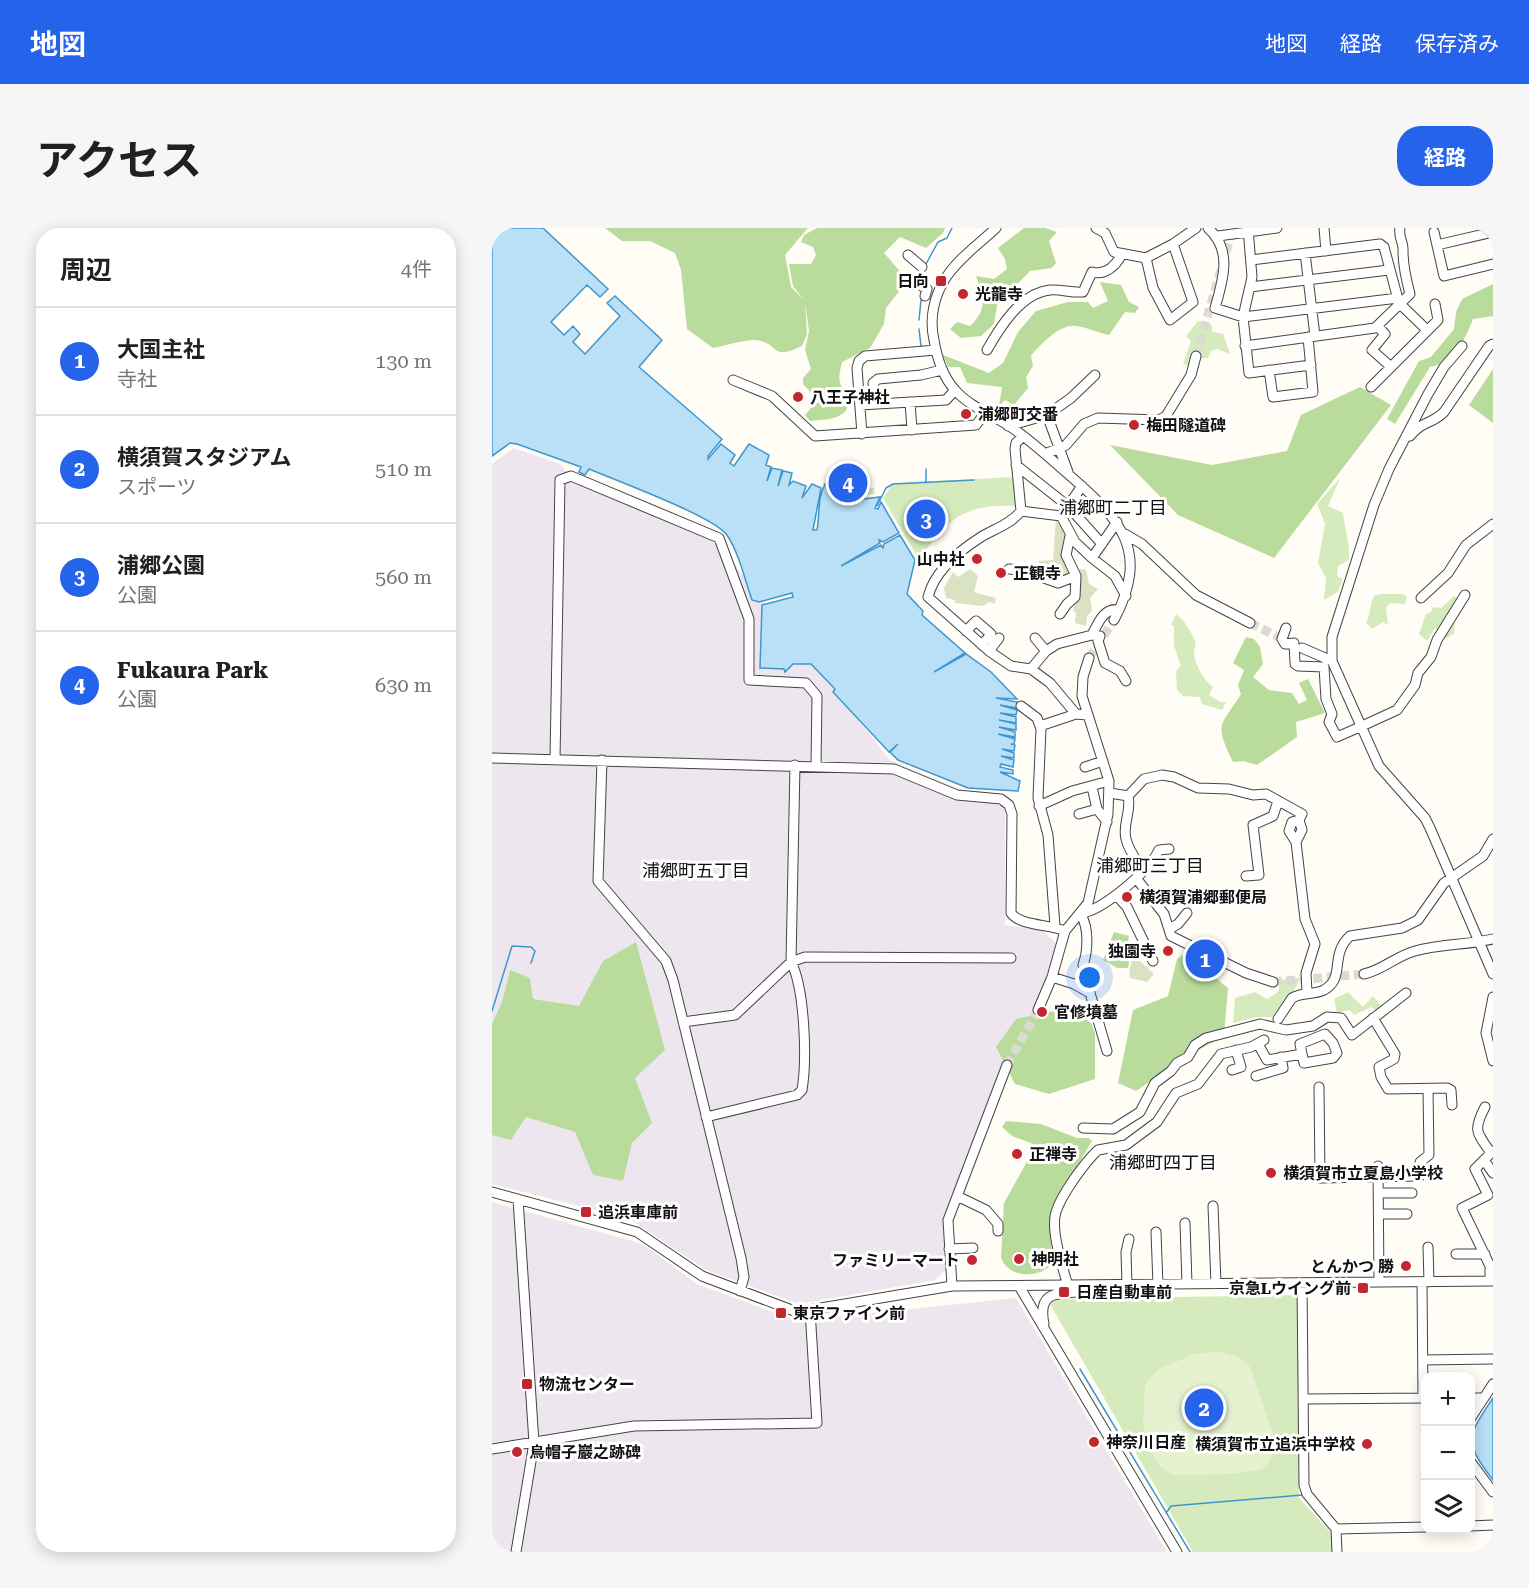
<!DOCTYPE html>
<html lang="ja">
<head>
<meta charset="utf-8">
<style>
  :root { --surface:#fff; --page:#f6f6f6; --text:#202124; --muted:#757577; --line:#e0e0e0; --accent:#2563eb }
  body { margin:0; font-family:"Roboto Serif","Noto Sans JP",serif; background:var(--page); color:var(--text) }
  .controls { position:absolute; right:18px; bottom:18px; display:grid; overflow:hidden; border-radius:12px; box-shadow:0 3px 15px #0003 }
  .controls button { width:54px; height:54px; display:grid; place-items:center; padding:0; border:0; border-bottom:2px solid var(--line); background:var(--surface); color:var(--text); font:30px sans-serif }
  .you { position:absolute; left:598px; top:750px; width:21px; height:21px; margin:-15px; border:4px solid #fff; border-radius:50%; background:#1a73e8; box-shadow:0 0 0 9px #1a73e833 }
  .badge { display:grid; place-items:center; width:39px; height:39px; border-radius:50%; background:var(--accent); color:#fff; font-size:20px; font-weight:700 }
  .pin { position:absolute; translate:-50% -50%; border:3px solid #fff; box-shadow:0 2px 6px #0006 }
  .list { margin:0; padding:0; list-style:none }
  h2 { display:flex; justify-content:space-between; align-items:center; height:78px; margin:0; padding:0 24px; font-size:26px }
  h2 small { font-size:20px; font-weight:400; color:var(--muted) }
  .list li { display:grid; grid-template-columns:39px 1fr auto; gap:18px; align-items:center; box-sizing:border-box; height:108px; padding:0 24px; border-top:2px solid var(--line) }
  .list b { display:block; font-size:22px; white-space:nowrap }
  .list p { margin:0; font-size:20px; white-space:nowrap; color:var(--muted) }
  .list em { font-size:20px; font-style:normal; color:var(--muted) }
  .icon { flex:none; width:33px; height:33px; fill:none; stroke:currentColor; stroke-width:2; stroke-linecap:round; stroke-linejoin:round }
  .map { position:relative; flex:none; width:1001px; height:1324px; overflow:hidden; border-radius:24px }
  header { display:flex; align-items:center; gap:36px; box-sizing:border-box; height:84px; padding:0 30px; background:var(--accent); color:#fff }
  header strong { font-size:28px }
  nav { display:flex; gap:33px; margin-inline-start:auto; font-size:21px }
  .intro { display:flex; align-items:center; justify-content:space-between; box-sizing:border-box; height:144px; padding:0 36px }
  h1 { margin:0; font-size:42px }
  .button { padding:15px 27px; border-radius:24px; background:var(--accent); color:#fff; font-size:21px; font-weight:700 }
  main { display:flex; gap:36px; padding:0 36px }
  aside { flex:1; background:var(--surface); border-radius:24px; box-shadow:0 3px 15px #0003 }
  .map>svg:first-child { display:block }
  .industrial { fill:#eee6ef }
  .green { fill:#d5ebbd }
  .forest { fill:#b9dc9c }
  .cemetery { fill:#d9e3c4 }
  .pitch { fill:#e6f2cf }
  .water { fill:#b9e0f7; stroke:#3f96cf; stroke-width:1.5 }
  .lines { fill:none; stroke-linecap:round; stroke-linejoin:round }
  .stream { stroke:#3f96cf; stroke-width:1.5 }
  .minor-tunnel { stroke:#dbdad3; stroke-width:9; stroke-dasharray:9 4.5; stroke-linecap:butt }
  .minor-casing { stroke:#444; stroke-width:11 }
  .minor { stroke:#fff; stroke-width:9 }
  .poi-dot { fill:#c4262e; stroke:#fff; stroke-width:2 }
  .labels { text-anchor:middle; stroke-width:6; stroke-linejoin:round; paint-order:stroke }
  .poi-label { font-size:16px; font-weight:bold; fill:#111; stroke:#fff; text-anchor:start }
  .neighbourhood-label { font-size:18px; fill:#111; stroke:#fff }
</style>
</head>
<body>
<header>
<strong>地図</strong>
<nav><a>地図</a><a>経路</a><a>保存済み</a></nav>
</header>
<div class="intro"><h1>アクセス</h1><a class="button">経路</a></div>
<main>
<aside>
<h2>周辺<small>4件</small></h2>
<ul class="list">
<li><span class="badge">1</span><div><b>大国主社</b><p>寺社</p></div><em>130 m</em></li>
<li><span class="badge">2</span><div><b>横須賀スタジアム</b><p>スポーツ</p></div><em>510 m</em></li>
<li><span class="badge">3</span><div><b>浦郷公園</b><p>公園</p></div><em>560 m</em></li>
<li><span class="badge">4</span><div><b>Fukaura Park</b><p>公園</p></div><em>630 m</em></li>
</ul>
</aside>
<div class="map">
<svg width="1001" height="1324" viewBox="0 0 1001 1324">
  <rect width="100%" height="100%" fill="#fffdf5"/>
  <!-- industrial -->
  <path class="industrial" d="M22 220 68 236 81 251 224 313 398 532 513 580V697L550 702 565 716 542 785 507 847 452 991 454 1042 443 1052 307 1076 214 1042 138 991 0 956V236Z
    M0 974 151 1016 205 1056 305 1093 524 1070 675 1324H0Z"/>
  <!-- green -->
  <path class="green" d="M706 93 720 97V104L731 106 738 126 725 121 719 123 716 130H705L697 138 691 136 699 113 694 108Z
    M348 243 369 251 373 260H382L383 266 362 268 339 256Z
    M523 249 526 278C473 275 456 290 427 332L391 270 401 255Z
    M848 250 836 278 851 285C853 302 858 315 857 332L846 338 845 348 851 351 846 364 832 372 834 350 826 335 833 296 825 276Z
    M888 366H910L915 369 913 376 898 375 894 380 896 397 891 394 880 401 874 395C879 387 877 377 882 368Z
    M962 368 972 375 963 392 962 406 953 411 943 400 935 413 927 406 934 386 939 384 941 379 949 380Z
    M684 386C692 392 699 403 703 413 705 418 701 422 702 427 704 439 712 452 721 459L717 467 728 474H734L730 482 710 476 708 469 691 468 685 462 684 443 689 438 682 418V398L679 397Z
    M799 750H808C803 766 789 774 780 789H765L741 795 743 770 763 764 775 771 786 764 789 752Z
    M856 764 871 779 881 768 889 778 884 782 879 779 862 787 858 782 845 785 842 771Z
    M806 1067 807 1270 840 1306V1324H701L555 1071Z"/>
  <!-- forest -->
  <path class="forest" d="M113 0H316L293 27 299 59 312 72 301 58 297 36H319L324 27 321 19 309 14 312 7 325 0H453L451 5 434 20 408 9 392 25 413 49 409 61 394 80 392 96 378 120 350 134C349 140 346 148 348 154 349 160 355 165 356 172 359 192 331 192 318 193L313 187 326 172 311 156V150L319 141 313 122 317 103 313 74 315 106 310 118C277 134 288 114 263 112 250 112 233 118 221 120L195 101 189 42 183 25 158 13H130Z
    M532 0H553L565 4 557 13 564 35 560 40 538 43 505 77 502 96 489 108 469 110 458 101 465 94 478 98C496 81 492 69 484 48L502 51 515 41 513 31 506 20Z
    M608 54 629 57 637 74 647 79 643 85 633 84 617 107C607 105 594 99 583 98 568 96 548 117 539 128L541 138 534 149 536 160 522 177 513 172 507 178 510 159 475 155 468 139H456L451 127 497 145 511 135 526 104 544 83 576 74H596L601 80 616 73Z
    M1001 56V88L981 91C973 112 961 135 938 139L903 196 895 191 927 133 939 129 962 101 964 84 970 71Z
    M1001 141V195L977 177Z
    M868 159 899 177 782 330 686 287 618 217 720 237 795 223 809 187Z
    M754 409 762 411 768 419 771 436 761 449 777 462 800 465 807 476 815 472 807 455 816 451 833 485 804 494 805 509 765 537 751 533 741 534C722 495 728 499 749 466L746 457 752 442 741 435Z
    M622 704 637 708C634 718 639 729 636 740H625L611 732Z
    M144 714 173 822 143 850 160 895 140 915 131 953 101 947 83 904 34 889 19 912 0 907V796L10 774 18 742 38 750 41 771 87 778 111 733Z
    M693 725 736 760 732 808 699 826 644 863 626 855 641 782 676 768 685 731Z
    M562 783 596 787 603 805V851L557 866 523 856 504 819 524 791Z
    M514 893 549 896 585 910H597L600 913 568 967 557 993 561 1035C549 1051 515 1051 509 1029L512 975 542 921 539 915 520 908 510 899Z"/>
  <!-- cemetery -->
  <path class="cemetery" d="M564 290H568L576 308 574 318 570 320 571 325 577 323 585 338 580 341 581 346 562 352 550 344 546 333 561 332Z
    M478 341 486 348 482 364 504 370 503 376 497 374 491 378 463 375V372L454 370 452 360 461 344 466 349Z
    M588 341 594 342 597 356 606 361 598 370 600 383 595 388 594 398 583 395 584 384 581 383Z
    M643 713 647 732 662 746 655 754 638 750C635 737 645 733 637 715Z"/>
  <!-- pitch -->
  <path class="pitch" d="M726 1123 747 1129 758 1139 784 1215C782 1224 779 1234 771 1240 760 1247 697 1247 681 1247L669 1239 655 1217 651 1197 653 1157 665 1142 702 1126Z"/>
  <!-- water -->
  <path class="water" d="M0 0H51L116 61 108 69 95 57 59 94 72 107 81 98 88 106 81 114 93 126 128 88 115 75 123 68 170 112 147 139 230 211 216 228V231L229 216 243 227 238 235 242 238 257 216 277 227 274 237 279 239 275 253 280 240 290 242 286 258 291 243 300 245 297 257 301 253 314 258 310 270 320 256 329 260 321 302H325C328 285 325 272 333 256L363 272 388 269 383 280 386 281 389 274 407 305 391 314 387 312 388 315 349 338 389 317 391 320 392 316 408 307 423 332 415 366 431 383 430 387 473 425 442 444 474 426 499 444 525 471 504 470 525 474V480L508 477 525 482 524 487 508 485 524 489V495L507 492 524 496V502L507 499 523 504V509L506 506 523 511 522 516H519L523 517 522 523 510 521 522 525V530L509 528 522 532 521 539 509 536 508 539 521 542V546L508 544 528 553 526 563 476 560 406 532 398 524 406 516 397 524 341 464 343 461 319 436H301L293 444 292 441 268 440 270 377 301 369 300 365 267 374 260 372C253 352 247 325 235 307 221 288 123 252 97 241L93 247 87 244 89 239 25 216 18 215 0 228Z
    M1001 1170V1252C971 1213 975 1209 1001 1170Z"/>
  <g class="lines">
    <!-- stream -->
    <path class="stream" d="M434 36 446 14 455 10 460 0
      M429 54 425 48 429 43
      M427 92 429 72
      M427 101 429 118
      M434 241V255
      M385 278 394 260 401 256 482 252
      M0 783 20 718 39 719 43 723 39 735
      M588 1141 698 1324
      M674 1285 679 1278 810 1267"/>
    <!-- minor-tunnel -->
    <path class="minor-tunnel" d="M704 128 741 0
      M758 395 797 414
      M597 430 622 392
      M781 754 872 746
      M515 837 546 782"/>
    <!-- minor casing -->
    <g class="minor-casing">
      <path id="minor" d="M504 0C488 15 468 29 455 48 442 67 437 90 442 112 445 130 450 148 463 162 477 178 498 186 516 197 537 211 557 229 576 246 628 291 659 322 622 392
        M604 0 613 5 622 24 654 30 681 16 704 0
        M716 0C741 22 731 52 723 80L751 89 906 70
        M756 0 760 49 751 89 757 145 819 137
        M832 0 834 23
        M942 4 952 48 1001 36
        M726 8 785 0
        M945 17 1001 4
        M813 25 823 108
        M416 27 430 39
        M654 30 661 60 678 92 701 74 681 16
        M759 32 888 16 892 19 907 75 935 102
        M428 57 435 61 433 68
        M758 59 897 42
        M885 98 893 106 880 122 898 138
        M753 118 883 100 918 66C914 51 911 38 911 23 912 14 906 10 908 0
        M970 118 952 139 936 166 897 241 882 277 840 409V433L887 538 933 590 938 600 1001 746
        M495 122C508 99 529 65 558 62 569 61 579 65 591 64L600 44C614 48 624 37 630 26
        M777 142 781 169 821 164 816 109
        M241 152 280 168 323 208 484 197 493 185
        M879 159 946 92 943 76
        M418 174 420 202
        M383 176 381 155 386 151 429 147 450 142
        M368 177 454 172 463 162
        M555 187 579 170 603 147
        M516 198 555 187 576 244
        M370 206 365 140 367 133 373 128 444 122
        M531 208 524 215 523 221 529 283C519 296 502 301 489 309 467 323 442 344 436 369L497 423 519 438 539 441 558 455 584 486 595 487
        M918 208C931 192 939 197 952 184L997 118 1001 116
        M553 226 574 217 592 196 606 190 667 192 674 188 699 147 704 128
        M524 237 576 278 610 316
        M529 283 569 288 590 258
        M569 288 583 314 600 330 625 294
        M633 306 650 316 704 367 758 395
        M600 330 623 348 634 368
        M517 341 547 344 552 350 566 355 584 348 574 327 578 308
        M929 370 956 345 974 317 1001 296
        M568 386 575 376 583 369 584 348
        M794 400 790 411 793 416 802 415 803 436 806 438 832 439 834 471 840 486 837 494 845 509 870 498
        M474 403 484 393 499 406 490 417
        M600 407 608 408 606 413 613 435 628 443 634 453
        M543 410 554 423
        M810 420 840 433
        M497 423 507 410
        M539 441 554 423 565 416 600 407C606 395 612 379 627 382
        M529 478 545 490 549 501 546 570 556 607 563 698
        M548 498 584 486
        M870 498 905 482 923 457 926 445 939 429 945 412 973 367
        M0 530 402 541 465 567 509 571 517 577 520 586 519 685C528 698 558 696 573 703
        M63 531 68 252 79 248 227 310 257 391V452L314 455 325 468 324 538
        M110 532 106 653 174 733 181 752 249 1030 252 1049 248 1063
        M593 539 611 533
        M600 559 605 581 615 594
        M618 565 636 568C640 583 630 596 634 611 636 621 645 633 650 642
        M636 568 652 551 670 547 682 549 706 560 737 561 761 567 774 566 810 586 807 592 810 602 804 614
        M547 578 580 563 617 553
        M587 586 605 581
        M807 592 800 594 797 603 804 614 813 691 823 716 814 745 815 764
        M754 648 767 647 761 597 781 588 786 573
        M644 650 672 686 679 708 754 745 781 754
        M624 667 635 679 661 733
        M591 685C613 680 657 643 667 622L677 621
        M589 687C597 700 596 723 591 737
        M677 701 686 696 695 685
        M872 746C891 742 904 728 923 723 948 716 975 717 1001 711
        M560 749 582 756 598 765 615 823
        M1001 769 994 805 1001 833
        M546 782 560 749 573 703 596 675 616 586 617 553 590 468 591 449 597 430
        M881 790 903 826 902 831 887 839 889 849 896 861 955 860 959 862 960 877
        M786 791 800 770C810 764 822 767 832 762 854 750 837 727 858 708L910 700 926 692 952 655 991 628 1001 611
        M191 794 243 787 299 734 313 729 519 730
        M766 816 775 832 810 826 808 816 833 806 841 815 845 825 841 830 812 835 810 826
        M740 842 749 839 744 822
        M764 848 791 840 789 829
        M827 859 828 950 928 948V934L937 927 936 861
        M993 879C981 902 984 904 999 925
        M214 889 305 867 310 862C315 832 313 761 299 734L303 537
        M591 900 621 901 648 884 663 855 679 843 685 835 696 829 703 817 714 810 768 796 794 802 821 798 835 789 849 790 860 807 914 765
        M992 932 1001 945
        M886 938 887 1054
        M0 964 145 1004 210 1048 305 1084 460 1058 1001 1053
        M887 965H920
        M465 968 494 982 506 996V1003
        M721 978 724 1056
        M887 986H915
        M693 995 695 1056
        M664 1004 666 1057
        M936 1019 937 1054
        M457 1021 481 1020
        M964 1026H993
        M998 1053V1038L970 980 996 967 983 941 1001 923
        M930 1054 931 1170
        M810 1055 812 1257 815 1266 844 1301 934 1299
        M635 1057 634 1024 637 1011
        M460 1058 456 992 515 837
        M527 1058 685 1324
        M576 1058C571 1040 558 1002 564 984 569 967 593 934 606 922L634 917 665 894 684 865 706 856 729 826 759 819 772 812
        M552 1096C544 1056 574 1068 604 1062
        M931 1132 1001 1131
        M978 1170H992
        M813 1171 934 1170
        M978 1191 1001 1156
        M0 1221 142 1198 325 1195 318 1082
        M978 1233 1001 1264
        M978 1298 1001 1297
        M844 1301 845 1324
        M24 1324 42 1215 26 971"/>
    </g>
    <!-- minor -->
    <use href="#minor" class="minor"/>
  </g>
  <!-- markers -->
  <g class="poi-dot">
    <rect x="443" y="47" width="12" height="12" rx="3"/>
    <circle cx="471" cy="66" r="6"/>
    <circle cx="306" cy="169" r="6"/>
    <circle cx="474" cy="186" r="6"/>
    <circle cx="642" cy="197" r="6"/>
    <circle cx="485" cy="331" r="6"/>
    <circle cx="509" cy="345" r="6"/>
    <circle cx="635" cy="669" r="6"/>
    <circle cx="676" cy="723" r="6"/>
    <circle cx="550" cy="784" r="6"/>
    <circle cx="525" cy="926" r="6"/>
    <circle cx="779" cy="945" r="6"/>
    <rect x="88" y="978" width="12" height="12" rx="3"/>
    <circle cx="527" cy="1031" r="6"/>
    <circle cx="480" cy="1032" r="6"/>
    <circle cx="914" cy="1038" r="6"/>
    <rect x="865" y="1054" width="12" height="12" rx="3"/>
    <rect x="566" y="1058" width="12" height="12" rx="3"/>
    <rect x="283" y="1079" width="12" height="12" rx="3"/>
    <rect x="29" y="1150" width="12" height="12" rx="3"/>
    <circle cx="602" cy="1214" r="6"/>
    <circle cx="875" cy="1216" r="6"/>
    <circle cx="25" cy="1224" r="6"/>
  </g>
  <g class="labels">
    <!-- poi labels -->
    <g class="poi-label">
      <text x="437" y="59" text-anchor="end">日向</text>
      <text x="483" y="72">光龍寺</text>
      <text x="318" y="175">八王子神社</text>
      <text x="486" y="192">浦郷町交番</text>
      <text x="654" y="203">梅田隧道碑</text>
      <text x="473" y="337" text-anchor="end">山中社</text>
      <text x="521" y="351">正観寺</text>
      <text x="647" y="675">横須賀浦郷郵便局</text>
      <text x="664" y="729" text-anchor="end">独園寺</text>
      <text x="562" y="790">官修墳墓</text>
      <text x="537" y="932">正禅寺</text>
      <text x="791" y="951">横須賀市立夏島小学校</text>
      <text x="106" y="990">追浜車庫前</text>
      <text x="539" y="1037">神明社</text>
      <text x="468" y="1038" text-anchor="end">ファミリーマート</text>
      <text x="902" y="1044" text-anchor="end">とんかつ 勝</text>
      <text x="859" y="1066" text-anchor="end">京急Lウイング前</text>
      <text x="584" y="1070">日産自動車前</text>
      <text x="301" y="1091">東京ファイン前</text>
      <text x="47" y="1162">物流センター</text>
      <text x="614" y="1220">神奈川日産</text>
      <text x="863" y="1222" text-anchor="end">横須賀市立追浜中学校</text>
      <text x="37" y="1230">烏帽子巖之跡碑</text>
    </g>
    <!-- neighbourhood labels -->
    <g class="neighbourhood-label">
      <text x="621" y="286">浦郷町二丁目</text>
      <text x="658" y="644">浦郷町三丁目</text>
      <text x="204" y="649">浦郷町五丁目</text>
      <text x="671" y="941">浦郷町四丁目</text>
    </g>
  </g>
</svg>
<div class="controls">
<button>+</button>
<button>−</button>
<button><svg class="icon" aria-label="layers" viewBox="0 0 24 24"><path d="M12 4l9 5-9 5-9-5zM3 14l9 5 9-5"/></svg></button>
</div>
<div class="you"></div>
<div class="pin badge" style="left:713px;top:731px">1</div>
<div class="pin badge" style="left:712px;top:1180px">2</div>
<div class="pin badge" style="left:434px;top:291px">3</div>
<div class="pin badge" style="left:356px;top:255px">4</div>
</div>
</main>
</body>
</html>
